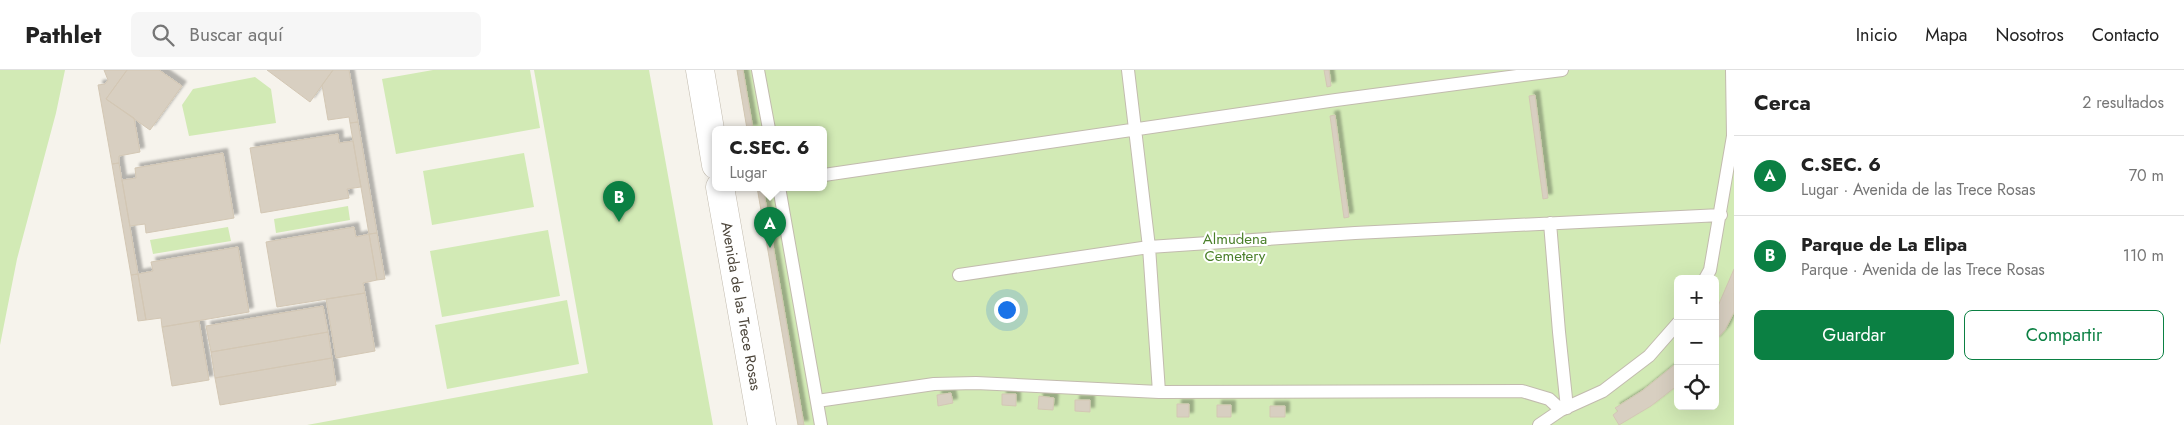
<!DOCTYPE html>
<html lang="es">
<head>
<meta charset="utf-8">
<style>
  :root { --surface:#fff; --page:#f6f6f6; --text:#222; --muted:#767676; --line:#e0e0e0; --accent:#0b8043 }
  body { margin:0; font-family:Jost,sans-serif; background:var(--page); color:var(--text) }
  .controls { position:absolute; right:15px; bottom:15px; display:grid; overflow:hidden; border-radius:8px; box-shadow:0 5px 20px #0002 }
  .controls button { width:45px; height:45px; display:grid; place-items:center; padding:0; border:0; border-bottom:1px solid var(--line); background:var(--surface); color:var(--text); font:25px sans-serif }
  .you { position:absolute; left:1006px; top:239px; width:18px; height:18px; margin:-12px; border:4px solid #fff; border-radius:50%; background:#1a73e8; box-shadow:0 0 0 8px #1a73e833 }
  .badge { display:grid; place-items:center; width:32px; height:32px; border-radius:50%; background:var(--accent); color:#fff; font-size:16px; font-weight:700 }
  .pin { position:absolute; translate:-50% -41px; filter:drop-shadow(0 1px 2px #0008) }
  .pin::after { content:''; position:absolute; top:26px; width:18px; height:15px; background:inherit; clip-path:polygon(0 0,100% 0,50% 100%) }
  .popup { position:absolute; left:712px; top:56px; width:115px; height:65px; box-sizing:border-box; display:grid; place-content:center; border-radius:8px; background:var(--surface); filter:drop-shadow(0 1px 4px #0005); font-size:16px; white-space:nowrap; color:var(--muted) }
  .popup b { font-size:19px; color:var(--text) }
  .popup::after { content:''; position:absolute; left:50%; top:100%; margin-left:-10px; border:10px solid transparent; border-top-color:var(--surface) }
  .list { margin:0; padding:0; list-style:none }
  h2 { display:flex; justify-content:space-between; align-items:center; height:65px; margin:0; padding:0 20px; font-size:21px }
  h2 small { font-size:16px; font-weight:400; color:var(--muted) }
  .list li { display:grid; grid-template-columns:32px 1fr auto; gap:15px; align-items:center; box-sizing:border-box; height:80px; padding:0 20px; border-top:1px solid var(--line) }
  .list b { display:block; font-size:19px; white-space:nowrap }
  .list p { margin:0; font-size:16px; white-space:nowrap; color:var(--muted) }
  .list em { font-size:16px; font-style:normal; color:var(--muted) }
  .actions { display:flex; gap:10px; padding:15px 20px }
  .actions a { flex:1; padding:11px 0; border:1px solid var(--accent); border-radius:8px; text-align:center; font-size:18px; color:var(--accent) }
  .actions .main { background:var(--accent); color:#fff }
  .icon { flex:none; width:28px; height:28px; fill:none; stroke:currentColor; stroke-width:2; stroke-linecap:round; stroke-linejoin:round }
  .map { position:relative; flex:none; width:1734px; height:355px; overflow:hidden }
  header { display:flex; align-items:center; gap:30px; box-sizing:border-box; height:70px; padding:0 25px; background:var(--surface); border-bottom:1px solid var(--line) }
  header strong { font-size:24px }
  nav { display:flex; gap:28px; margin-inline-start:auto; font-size:18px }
  .search { width:350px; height:45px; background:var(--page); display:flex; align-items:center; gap:12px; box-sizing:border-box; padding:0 18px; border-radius:8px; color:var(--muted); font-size:19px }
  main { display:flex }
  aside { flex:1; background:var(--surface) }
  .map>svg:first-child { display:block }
  .green { fill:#d2eab5; fill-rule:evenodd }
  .building { fill:#d8cfc1; stroke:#d3c7b4; filter:url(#shadow) }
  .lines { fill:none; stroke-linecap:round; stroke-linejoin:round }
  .service-casing { stroke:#c2bbae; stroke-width:14 }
  .tertiary-casing { stroke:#c2bbae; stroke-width:29 }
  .service { stroke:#fff; stroke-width:12 }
  .tertiary { stroke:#fff; stroke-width:28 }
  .labels { text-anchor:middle; stroke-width:4; stroke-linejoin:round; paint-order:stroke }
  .park-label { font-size:15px; fill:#4a7f2a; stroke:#fff }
  .street-label { font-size:15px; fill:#4b4439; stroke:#fff }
</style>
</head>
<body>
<header>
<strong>Pathlet</strong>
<div class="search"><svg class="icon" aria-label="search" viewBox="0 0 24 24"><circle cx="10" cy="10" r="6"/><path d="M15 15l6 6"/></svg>Buscar aquí</div>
<nav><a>Inicio</a><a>Mapa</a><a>Nosotros</a><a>Contacto</a></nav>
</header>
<main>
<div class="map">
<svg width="1734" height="355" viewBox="0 0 1734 355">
  <defs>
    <filter id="shadow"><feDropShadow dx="4.5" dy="-4.5" stdDeviation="1" flood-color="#0004"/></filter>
  </defs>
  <rect width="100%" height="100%" fill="#f6f3ec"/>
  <!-- green -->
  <path class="green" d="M0 0H65L56 43 17 189 0 275Z
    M433 0H530L540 58 396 84 382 9Z
    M534 0H649L713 355H307L588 303Z
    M737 0H1734V355H798L757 117H824V59H747ZM1678 209H1715V336H1678Z
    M255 7 271 19 276 53 189 66 182 35 193 19Z
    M524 83 534 137 432 155 423 101Z
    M348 136 350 150 276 163 274 149Z
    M228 157 231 171 153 184 150 170Z
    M548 160 560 226 442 247 430 181Z
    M567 230 579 294 447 319 435 255Z"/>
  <!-- building -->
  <path class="building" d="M104 0H127L106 29 134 48 140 82 119 86V93L112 94 98 15 105 14 108 10Z
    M127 0H159L182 16 150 60 106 29Z
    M267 0H333L310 32Z
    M333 0H349L358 52 350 53 349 47 328 50 322 15Z
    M737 0H743L753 59H747Z
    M1324 0H1329L1331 16 1327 17Z
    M1535 25 1548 128 1543 129 1529 26Z
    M1335 45 1349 147 1344 148 1330 46Z
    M358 52 377 163 369 164 350 53Z
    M338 64 339 73 353 71 361 117 347 119 349 128 261 143 250 78Z
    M223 83 234 148 146 163 145 154 130 156 122 110 136 108 135 98Z
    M119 93 138 204 131 205 112 94Z
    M757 117H763L804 355H798Z
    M354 157 356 167 369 164 377 210 363 213 365 223 277 237 266 172Z
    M377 163 385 209 377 210 369 164Z
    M238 177 249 242 162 257 161 248 146 250 138 204 153 201 151 192Z
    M1734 199V242L1725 260 1715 271V243Z
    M138 204 146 250 138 251 131 205Z
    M365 223 375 281 336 288 326 229Z
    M323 236 328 262 211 282 206 256Z
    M199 251 209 310 172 316 162 257Z
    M328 262 332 288 215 308 211 282Z
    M332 288 336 315 220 335 215 308Z
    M1678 292V315L1651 336 1619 355 1613 345 1618 341 1615 338 1642 321Z
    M951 323 953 333 938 336 937 325Z
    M1002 324H1016V336L1002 335Z
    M1039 326 1054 328 1053 340 1038 339Z
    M1075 330H1090V342L1075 341Z
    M1177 334H1189V347H1177Z
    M1217 335H1231V347H1217Z
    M1270 336H1285V347H1270Z"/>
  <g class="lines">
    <!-- service casing -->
    <g class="service-casing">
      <path id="service" d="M758 0 769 59
        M1128 0 1149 177 1159 322
        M824 105 1336 30 1562 0
        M779 117 821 355
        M1550 153 1559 262 1567 338
        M959 205 1149 177 1355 163 1721 145
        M1705 209 1710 200 1733 66 1732 0
        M817 331 934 314 976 313 1159 322 1522 321 1549 329 1561 340
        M1539 355 1561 340 1603 321 1649 286 1678 253"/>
    </g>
    <!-- tertiary casing -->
    <g class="tertiary-casing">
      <g id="tertiary">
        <path d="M700 0 716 95"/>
        <path id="s1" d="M720 117 762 355"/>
      </g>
    </g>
    <!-- service -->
    <use href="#service" class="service"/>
    <!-- tertiary -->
    <use href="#tertiary" class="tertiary"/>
  </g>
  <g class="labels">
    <!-- park labels -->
    <g class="park-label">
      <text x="1235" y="174">Almudena<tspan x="1235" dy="17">Cemetery</tspan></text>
    </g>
    <!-- street labels -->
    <g class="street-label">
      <text dy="5" stroke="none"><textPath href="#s1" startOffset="121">Avenida de las Trece Rosas</textPath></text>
    </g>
  </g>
</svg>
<div class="controls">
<button>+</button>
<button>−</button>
<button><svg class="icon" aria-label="locate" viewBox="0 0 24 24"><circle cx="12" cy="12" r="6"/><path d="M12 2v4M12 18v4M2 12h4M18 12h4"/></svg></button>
</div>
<div class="you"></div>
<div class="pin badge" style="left:770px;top:178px">A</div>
<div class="popup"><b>C.SEC. 6</b>Lugar</div>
<div class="pin badge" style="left:619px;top:152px">B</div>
</div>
<aside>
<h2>Cerca<small>2 resultados</small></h2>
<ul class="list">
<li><span class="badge">A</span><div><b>C.SEC. 6</b><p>Lugar · Avenida de las Trece Rosas</p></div><em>70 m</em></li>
<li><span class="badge">B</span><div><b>Parque de La Elipa</b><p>Parque · Avenida de las Trece Rosas</p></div><em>110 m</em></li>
</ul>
<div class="actions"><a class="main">Guardar</a><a>Compartir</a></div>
</aside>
</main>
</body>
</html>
